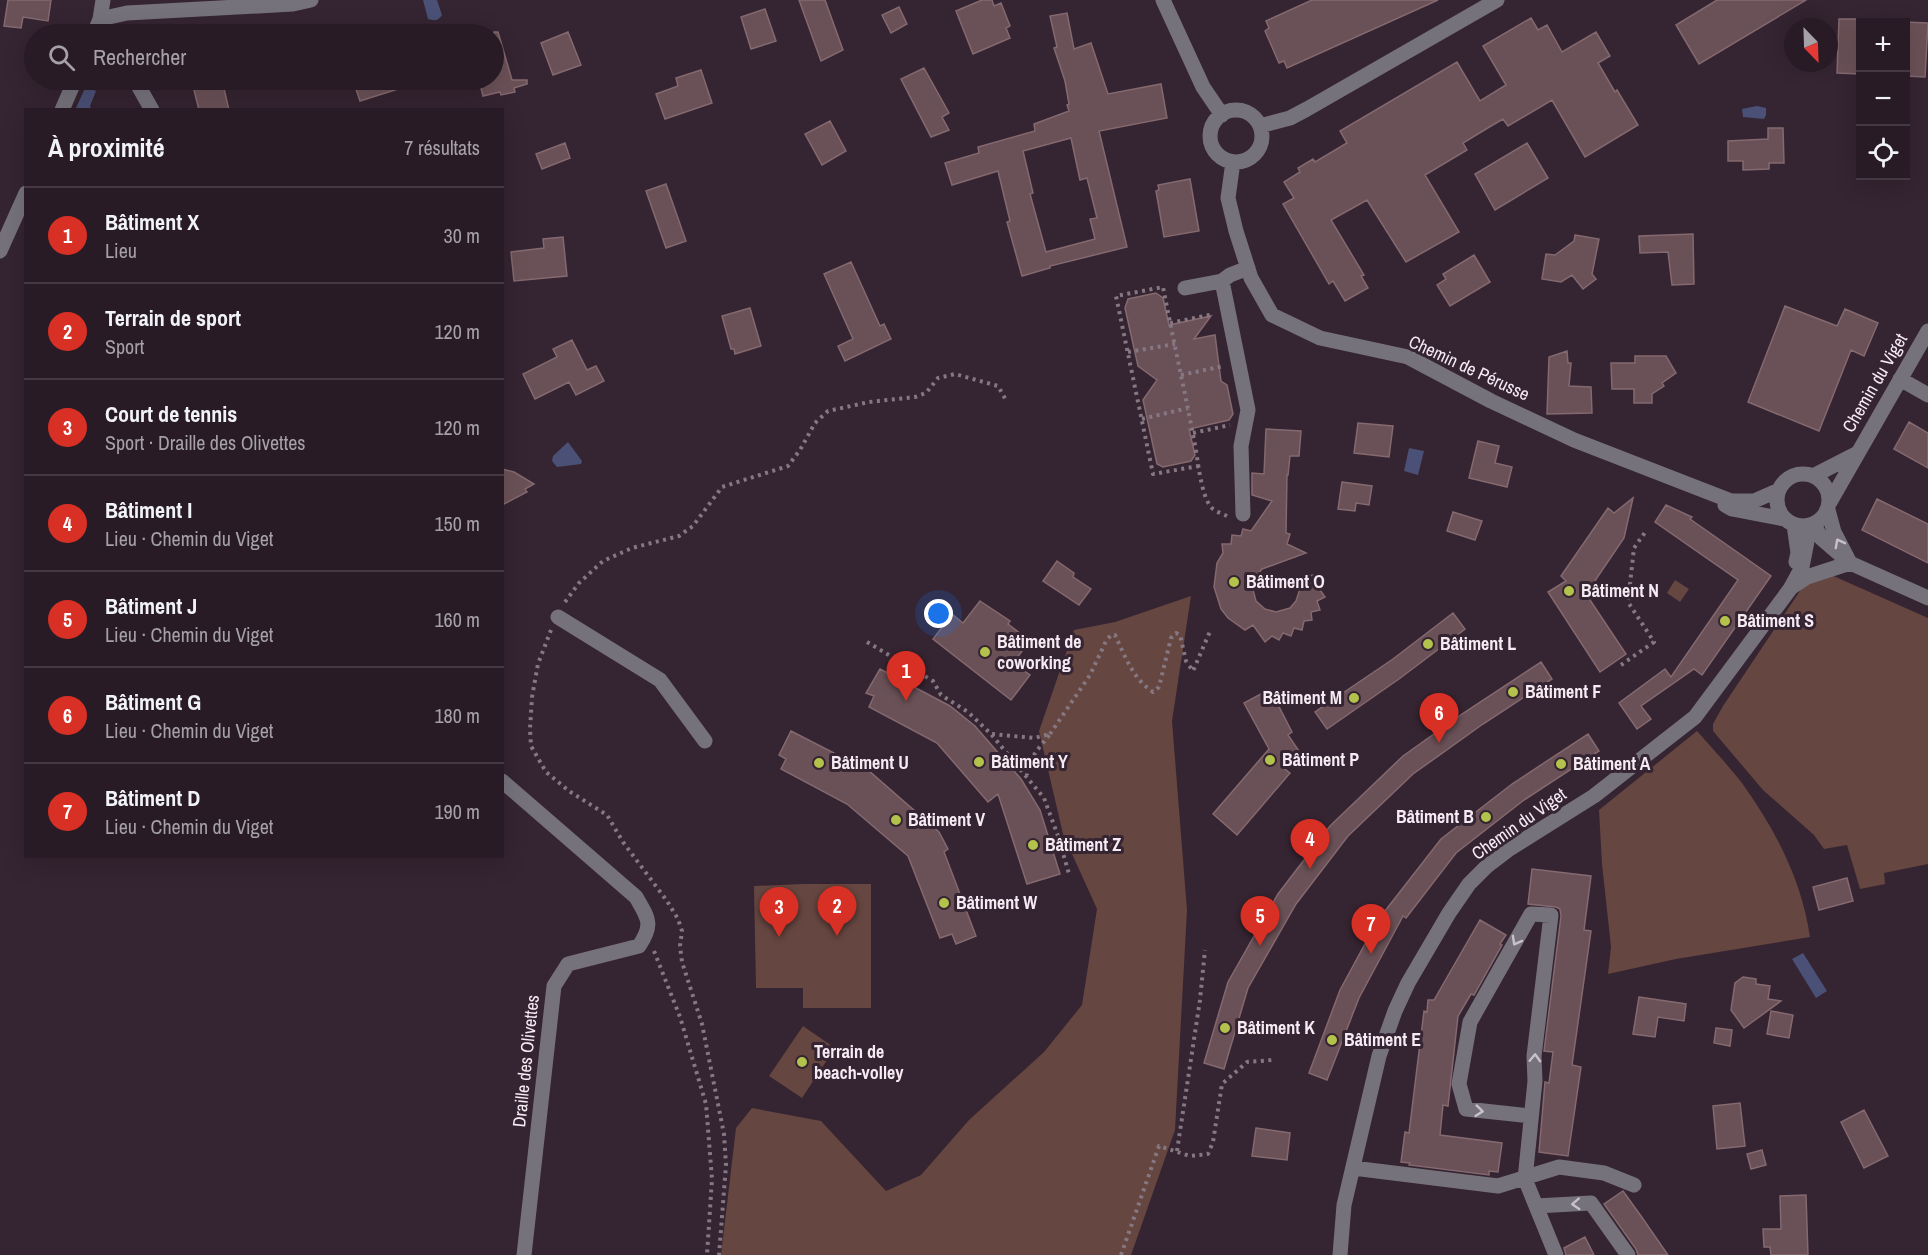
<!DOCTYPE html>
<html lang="fr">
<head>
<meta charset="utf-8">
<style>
  :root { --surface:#281b25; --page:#30242d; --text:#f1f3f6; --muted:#a5a1a7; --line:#443942; --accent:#d93025 }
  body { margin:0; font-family:"Archivo Narrow",sans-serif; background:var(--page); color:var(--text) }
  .controls { position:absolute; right:18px; top:18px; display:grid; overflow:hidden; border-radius:0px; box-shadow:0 6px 24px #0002 }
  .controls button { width:54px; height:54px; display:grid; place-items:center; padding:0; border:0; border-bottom:2px solid var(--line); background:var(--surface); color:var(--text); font:30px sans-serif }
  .compass { position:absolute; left:1784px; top:18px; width:54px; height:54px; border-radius:50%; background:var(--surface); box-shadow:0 6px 24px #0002; rotate:157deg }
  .you { position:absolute; left:939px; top:614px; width:21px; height:21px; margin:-15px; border:4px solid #fff; border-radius:50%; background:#1a73e8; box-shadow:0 0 0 9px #1a73e833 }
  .badge { display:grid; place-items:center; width:39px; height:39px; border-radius:50%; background:var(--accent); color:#fff; font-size:20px; font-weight:700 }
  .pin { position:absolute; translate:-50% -50px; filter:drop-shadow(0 2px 3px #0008) }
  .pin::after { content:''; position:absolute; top:32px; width:21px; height:18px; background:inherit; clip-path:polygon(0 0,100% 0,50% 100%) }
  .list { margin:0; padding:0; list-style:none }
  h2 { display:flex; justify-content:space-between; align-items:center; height:78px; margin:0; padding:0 24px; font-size:26px }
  h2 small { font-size:20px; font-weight:400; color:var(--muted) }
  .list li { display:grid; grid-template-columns:39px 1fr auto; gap:18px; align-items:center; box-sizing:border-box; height:96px; padding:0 24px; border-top:2px solid var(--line) }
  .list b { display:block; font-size:22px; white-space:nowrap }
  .list p { margin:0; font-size:20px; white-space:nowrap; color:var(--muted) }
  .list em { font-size:20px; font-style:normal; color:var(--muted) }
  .icon { flex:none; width:33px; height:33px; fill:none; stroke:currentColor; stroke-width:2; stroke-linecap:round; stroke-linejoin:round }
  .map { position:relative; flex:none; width:1928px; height:1255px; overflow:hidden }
  .search { position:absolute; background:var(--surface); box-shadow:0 6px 24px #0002; left:24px; top:24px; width:480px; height:66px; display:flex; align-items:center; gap:15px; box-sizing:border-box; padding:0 21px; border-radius:33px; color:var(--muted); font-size:22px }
  .panel { position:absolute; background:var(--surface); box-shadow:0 6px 24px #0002; left:24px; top:108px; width:480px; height:750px; border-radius:0px }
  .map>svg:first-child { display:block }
  .green { fill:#664640 }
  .water { fill:#4b5076 }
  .building { fill:#6a5157; stroke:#84696f; stroke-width:1.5; fill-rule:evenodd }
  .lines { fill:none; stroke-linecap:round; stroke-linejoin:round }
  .path { stroke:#867883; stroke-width:4; stroke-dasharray:3 4.5; stroke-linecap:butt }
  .minor { stroke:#76727b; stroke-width:15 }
  .oneway { stroke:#c9c0c9 }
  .poi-dot { fill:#b3c24b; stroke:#352431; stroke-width:2 }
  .labels { text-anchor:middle; stroke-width:6; stroke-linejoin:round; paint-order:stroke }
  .street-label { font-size:18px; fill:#f6eaf3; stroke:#352431 }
  .poi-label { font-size:18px; font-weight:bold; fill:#f6eaf3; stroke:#352431; text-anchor:start }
</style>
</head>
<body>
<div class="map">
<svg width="1928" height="1255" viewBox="0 0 1928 1255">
  <rect width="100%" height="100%" fill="#352431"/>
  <!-- green -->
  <path class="green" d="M1829 574 1928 618V864L1884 873 1885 884 1860 889 1847 845 1824 849 1814 835 1763 790 1713 731V724L1723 706 1804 585Z
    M1675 580 1689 589 1680 602 1667 593Z
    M1191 596 1172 721 1187 910 1175 1130 1131 1255H721L736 1128 752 1108 821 1121 886 1191 921 1175 969 1120 1044 1052 1082 1005 1097 909 1063 834 1039 731 1074 630 1115 622Z
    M1697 731C1712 748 1728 765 1742 783 1775 829 1802 880 1810 937L1676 959 1608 974 1611 947 1602 864 1599 810Z
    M803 884H871V1008H803V988H756L754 886Z
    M803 1026 835 1048 802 1098 769 1076Z"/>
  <!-- water -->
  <path class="water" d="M423 0H437L442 15C438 21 435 21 428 19Z
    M86 86 96 91 90 106 91 109 76 108Z
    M1757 106 1766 108V115L1764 119 1743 117 1742 109Z
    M568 442 582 461 581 464 557 467 552 461 553 456Z
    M1409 448 1424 451 1418 475 1404 471Z
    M1803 953 1827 991 1816 998 1792 959Z"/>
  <!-- building -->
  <path class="building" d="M8 0H51L48 21 23 17 21 28 4 26Z
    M799 0H825L843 50 821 61Z
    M982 0H992L994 6 1001 3 1010 26 1006 28 1010 38 973 54 956 11Z
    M1312 0H1438L1287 68 1284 61 1279 63 1265 31 1269 28 1266 21Z
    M1717 0H1806L1699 64 1676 25Z
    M899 7 907 24 891 33 882 15Z
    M765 9 776 41 751 49 741 17Z
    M1067 13 1074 49 1091 43 1108 94 1161 84 1167 118 1099 131 1127 247 1050 266V268L1022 276 1007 222 1010 221 998 171 952 185 945 163 979 153 978 147 1035 131 1034 124 1069 111 1067 105 1069 104 1065 81 1054 48 1057 47 1050 16ZM1071 138 1080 180 1087 178 1097 218 1090 219 1095 239 1046 252 1030 194 1033 193 1023 151Z
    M1531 18 1538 30 1547 25 1562 52 1596 32 1610 56 1598 63 1615 92 1617 90 1638 125 1585 157 1552 100 1508 126 1503 119 1491 126 1463 143 1467 150 1425 175 1459 232 1406 262 1367 200 1331 220 1364 275 1361 276 1368 288 1345 301 1333 281 1329 284 1283 204 1294 198 1284 182 1300 172 1298 168 1313 159 1315 162 1347 143 1340 131 1457 62 1480 101 1506 85 1483 46Z
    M1839 19H1860V74L1837 73Z
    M1905 22 1928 23 1925 77 1905 76Z
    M494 32H498L512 80H527V84L514 88 515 92 501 95 500 92 483 96 479 80H494Z
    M568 32 581 65 553 75 541 43Z
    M924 68 949 113 942 117 949 130 931 137 901 79Z
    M701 70 712 103 665 119 656 94 678 86 676 78Z
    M202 80H222L229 110H199L192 82Z
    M353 80H416L417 83 360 101Z
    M830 121 846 151 822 165 805 134Z
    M1768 128H1783L1784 163H1769V169L1743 170V161H1728V141L1768 139Z
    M565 143 570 158 542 169 536 154Z
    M1527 143 1548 178 1495 210 1475 174Z
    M1190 179 1199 231 1164 237 1156 191 1159 190 1158 185Z
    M666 184 686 241 666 248 646 191Z
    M1693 234 1694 284 1672 285 1668 252 1640 253 1639 236Z
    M1575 235 1599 239 1592 274 1596 279 1583 289 1572 275 1561 282 1542 279 1546 254 1555 255 1574 241Z
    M563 237 567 276 514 281 511 252 544 248 543 239Z
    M1474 255 1490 282 1450 306 1437 285 1446 279 1443 274Z
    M851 262 880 326 884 324 891 339 845 361 838 346 853 339 824 274Z
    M1156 293 1163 298 1169 325 1211 316 1194 339 1215 335 1221 381 1227 385 1233 414 1229 420 1189 429 1195 455 1191 461 1163 467 1157 464 1143 400 1157 380 1138 366 1125 308 1128 299Z
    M1785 306 1837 326 1845 309 1878 323 1864 356 1851 350 1819 431 1748 402Z
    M750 308 761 346 735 354 734 349H731L722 316Z
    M572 340 587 370 596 366 604 381 576 395 569 382 535 399 523 374 557 357 553 349Z
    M1567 351 1568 363H1571L1569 386 1591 387 1592 413 1547 414 1549 357Z
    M1635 356H1666L1676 373 1662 383 1664 386 1652 394V403H1634V389H1612L1611 363H1635Z
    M1909 422 1928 433V468L1894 449Z
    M1358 423 1393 426 1389 457 1354 453Z
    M1266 429 1301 431 1299 456H1290L1288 475H1287L1286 533 1290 534 1287 544 1306 553 1262 569 1255 578 1253 590 1256 601 1265 609 1276 612 1290 608 1296 601 1300 589 1298 578 1319 574 1320 590 1325 597 1317 601 1320 610 1311 612 1312 620 1304 621 1302 630 1294 628 1291 636 1283 633 1279 640 1272 636 1265 642 1253 625 1245 630 1228 618 1221 609 1214 587 1217 563 1223 553 1222 544H1231L1232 535 1241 536 1243 529 1251 531 1272 501 1252 495V473L1264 474Z
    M1478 441 1499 446 1495 463 1512 467 1507 487 1469 478Z
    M502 469 514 472 534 484 525 489 527 492 502 505Z
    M1342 482 1372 486 1369 505 1356 503 1355 511 1338 509Z
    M1633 498 1624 538 1586 594 1626 654 1600 672 1548 592 1566 581 1561 576 1608 508 1614 513Z
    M1877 499 1928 524V563L1862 530Z
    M1666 505 1692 517 1690 519 1771 576 1702 675 1694 669 1641 706 1651 719 1637 729 1619 703 1665 669 1671 677 1738 580 1655 522Z
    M1453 512 1482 521 1475 540 1447 531Z
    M1057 561 1074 573 1073 577 1091 589 1079 605 1043 581Z
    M980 601 1010 621 1008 624 1030 641 1013 663 1030 675 1011 700 933 639 952 614 963 623Z
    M1453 613 1465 629 1399 679 1327 729 1315 712 1393 659Z
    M1541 662 1552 679 1483 724 1413 774 1348 836 1296 904 1248 988 1224 1069 1204 1063 1228 982 1278 894 1330 826 1403 756 1462 714Z
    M880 669 950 706 975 726 1021 779 1040 810 1060 874 1027 884 998 794 988 802 937 743 869 707 874 696 866 693Z
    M1270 689 1292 732 1288 735 1301 754 1281 766 1290 773 1237 835 1213 814 1269 749 1244 703Z
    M791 731 869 771 939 832 948 849 944 852 976 936 956 944 952 934 940 938 908 856 847 804 781 769 786 759 779 755Z
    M1588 734 1599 751 1524 800 1456 853 1406 918 1403 916 1359 998 1327 1080 1309 1073 1340 990 1378 920 1441 839 1512 784Z
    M1532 869 1591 876 1584 930 1591 931 1572 1065 1581 1067 1568 1156 1539 1152 1545 1082 1549 1083 1553 1052 1544 1051 1561 916 1560 909 1556 907 1528 904Z
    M1847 878 1853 901 1819 910 1813 887Z
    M1480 920 1506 935 1500 944 1502 945 1474 995 1471 994 1458 1016 1448 1106 1443 1105 1440 1135 1502 1143 1498 1172 1489 1171V1175L1409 1165 1410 1163 1401 1162 1405 1132 1409 1133 1424 1011 1427 1012 1428 1000H1434Z
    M1743 977 1756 979V984L1770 986 1768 999 1781 1001 1744 1028 1731 1010 1735 983Z
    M1639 997 1686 1004 1684 1021 1658 1017 1655 1037 1633 1034Z
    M1771 1011 1793 1015 1789 1038 1767 1034Z
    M1716 1028 1732 1030 1730 1046 1714 1043Z
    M1740 1103 1745 1146 1717 1149 1713 1106Z
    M1864 1110 1888 1156 1864 1168 1841 1122Z
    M1256 1128 1290 1133 1287 1160 1252 1156Z
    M1762 1150 1766 1165 1751 1169 1747 1154Z
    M1623 1191 1641 1216 1668 1255H1638L1636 1249 1604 1204Z
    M1806 1195 1808 1255H1771L1770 1247H1764L1763 1229H1781L1780 1196Z
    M1585 1237 1594 1255H1566L1564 1248Z"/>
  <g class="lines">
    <!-- path -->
    <path class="path" d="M1170 323 1214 314
      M1128 352 1175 344
      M1181 375 1224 366
      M1142 419 1188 408
      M1193 433 1230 425
      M1199 466 1153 474 1116 296 1163 287C1173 339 1185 392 1195 445 1198 461 1201 495 1211 507 1214 511 1223 514 1227 516
      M565 602 579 583 603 561 632 548 679 536 693 526 722 487 788 466 800 450 815 423 828 411 869 402 915 397 926 393 938 378 955 374 998 386 1006 400
      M551 630 538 664 532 697 530 729 531 746 546 772 569 791 607 815 623 842 667 901 678 919 682 931 680 946 682 962 702 1024 724 1134 726 1165 719 1255
      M867 642 933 681 941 695 968 712 991 734 1044 798 1058 836 1069 874
      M1621 665 1654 642 1628 602 1634 548 1646 531
      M992 734 1034 738 1050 734C1040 747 1028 759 1027 775
      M1050 734 1090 675 1106 641 1111 635H1115C1125 656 1133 679 1153 692L1159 687 1171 638 1176 633 1180 635 1186 661 1193 671 1211 629
      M654 951 680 1017 706 1104 712 1179 707 1255
      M1177 1151 1200 1000 1205 950
      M1121 1255 1159 1146 1190 1156 1208 1154 1213 1142 1222 1084 1247 1062 1273 1060"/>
    <!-- minor -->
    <path class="minor" d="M103 0 100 19 109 34
      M1163 0 1203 87 1222 115
      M94 34 100 19 127 13 293 4 311 0
      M135 80 152 110
      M62 110 75 80
      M1210 136a26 26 0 1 1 52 0a26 26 0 1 1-52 0Z
      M1260 126 1290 118 1307 109 1497 0
      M1233 162 1228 198 1236 231 1251 278 1272 315 1320 338 1408 357 1491 401 1574 440 1731 501H1754L1779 490
      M0 251 26 193
      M1222 281 1230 275 1248 268
      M1185 288 1222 281 1248 410 1241 446 1243 514
      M1900 379 1928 395
      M1777 500a26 26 0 1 1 52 0a26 26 0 1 1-52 0Z
      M1813 476 1856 454
      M1830 502 1928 331
      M1725 505 1732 509 1784 519
      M1814 524 1821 538 1850 563 1834 532 1828 510
      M1794 525 1798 553 1796 562
      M1792 587 1807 577 1850 563 1928 598
      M558 617 660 680 705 741
      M502 781 636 897C648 918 654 924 639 946L568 964 554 986 524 1255
      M1531 1116 1466 1109 1459 1084 1470 1022 1531 914 1551 915 1534 1056 1535 1081 1525 1179 1556 1255
      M1353 1168 1498 1186 1559 1167 1604 1173 1634 1185
      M1536 1206 1591 1203 1628 1255
      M1340 1255 1344 1205 1379 1056 1395 1011 1408 983 1449 913 1469 884 1487 866 1508 850 1594 796 1695 717 1790 589 1802 567 1810 526"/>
  </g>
  <!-- one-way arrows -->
  <defs><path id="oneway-chevron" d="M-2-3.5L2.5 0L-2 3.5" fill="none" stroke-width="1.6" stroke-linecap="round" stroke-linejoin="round" transform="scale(1.5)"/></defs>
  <g class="oneway">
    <use href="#oneway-chevron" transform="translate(1839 543) rotate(-118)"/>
    <use href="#oneway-chevron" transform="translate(1516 941) rotate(119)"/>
    <use href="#oneway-chevron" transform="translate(1535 1058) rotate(-88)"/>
    <use href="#oneway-chevron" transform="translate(1479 1111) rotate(6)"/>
    <use href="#oneway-chevron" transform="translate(1576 1204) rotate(177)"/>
  </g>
  <!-- markers -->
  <g class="poi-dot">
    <circle cx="1234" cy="582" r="6"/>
    <circle cx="1569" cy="591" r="6"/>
    <circle cx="1725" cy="621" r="6"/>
    <circle cx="1428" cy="644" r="6"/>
    <circle cx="985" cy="652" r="6"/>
    <circle cx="1513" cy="692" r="6"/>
    <circle cx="1354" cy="698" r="6"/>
    <circle cx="1270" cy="760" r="6"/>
    <circle cx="979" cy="762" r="6"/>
    <circle cx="819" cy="763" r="6"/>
    <circle cx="1561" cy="764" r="6"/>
    <circle cx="1486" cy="817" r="6"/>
    <circle cx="896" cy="820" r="6"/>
    <circle cx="1033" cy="845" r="6"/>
    <circle cx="944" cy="903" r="6"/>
    <circle cx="1225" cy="1028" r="6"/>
    <circle cx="1332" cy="1040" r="6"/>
    <circle cx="802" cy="1062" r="6"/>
  </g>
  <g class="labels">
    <!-- street labels -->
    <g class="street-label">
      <text transform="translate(1469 368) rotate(25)" y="6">Chemin de Pérusse</text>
      <text transform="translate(1875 383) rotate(-60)" y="6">Chemin du Viget</text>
      <text transform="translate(1519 824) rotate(-35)" y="6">Chemin du Viget</text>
      <text transform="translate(526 1061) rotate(-84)" y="6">Draille des Olivettes</text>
    </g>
    <!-- poi labels -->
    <g class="poi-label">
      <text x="1246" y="588">Bâtiment O</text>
      <text x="1581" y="597">Bâtiment N</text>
      <text x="1737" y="627">Bâtiment S</text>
      <text x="997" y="648">Bâtiment de<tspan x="997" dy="21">coworking</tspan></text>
      <text x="1440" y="650">Bâtiment L</text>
      <text x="1525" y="698">Bâtiment F</text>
      <text x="1342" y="704" text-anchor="end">Bâtiment M</text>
      <text x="1282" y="766">Bâtiment P</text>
      <text x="991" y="768">Bâtiment Y</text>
      <text x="831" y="769">Bâtiment U</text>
      <text x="1573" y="770">Bâtiment A</text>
      <text x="1474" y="823" text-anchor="end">Bâtiment B</text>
      <text x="908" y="826">Bâtiment V</text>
      <text x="1045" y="851">Bâtiment Z</text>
      <text x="956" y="909">Bâtiment W</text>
      <text x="1237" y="1034">Bâtiment K</text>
      <text x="1344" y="1046">Bâtiment E</text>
      <text x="814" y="1058">Terrain de<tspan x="814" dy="21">beach-volley</tspan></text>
    </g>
  </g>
</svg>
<div class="controls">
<button>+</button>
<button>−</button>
<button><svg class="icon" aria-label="locate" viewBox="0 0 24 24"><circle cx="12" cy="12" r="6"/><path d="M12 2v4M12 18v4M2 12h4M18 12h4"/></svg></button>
</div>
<svg class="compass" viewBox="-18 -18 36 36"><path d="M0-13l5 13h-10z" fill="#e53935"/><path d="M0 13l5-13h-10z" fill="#a5a1a7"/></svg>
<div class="you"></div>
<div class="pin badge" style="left:906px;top:701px">1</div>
<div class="pin badge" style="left:837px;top:936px">2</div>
<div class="pin badge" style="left:779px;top:937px">3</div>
<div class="pin badge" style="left:1310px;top:869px">4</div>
<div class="pin badge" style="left:1260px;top:946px">5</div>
<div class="pin badge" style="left:1439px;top:743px">6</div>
<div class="pin badge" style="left:1371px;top:954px">7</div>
<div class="search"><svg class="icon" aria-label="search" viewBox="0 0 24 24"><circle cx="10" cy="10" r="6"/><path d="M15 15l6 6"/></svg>Rechercher</div>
<section class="panel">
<h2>À proximité<small>7 résultats</small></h2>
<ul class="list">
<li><span class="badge">1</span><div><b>Bâtiment X</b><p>Lieu</p></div><em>30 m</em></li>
<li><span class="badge">2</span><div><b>Terrain de sport</b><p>Sport</p></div><em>120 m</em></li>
<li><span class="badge">3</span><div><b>Court de tennis</b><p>Sport · Draille des Olivettes</p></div><em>120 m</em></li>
<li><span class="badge">4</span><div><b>Bâtiment I</b><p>Lieu · Chemin du Viget</p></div><em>150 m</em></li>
<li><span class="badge">5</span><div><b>Bâtiment J</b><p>Lieu · Chemin du Viget</p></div><em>160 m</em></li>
<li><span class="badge">6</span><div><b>Bâtiment G</b><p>Lieu · Chemin du Viget</p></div><em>180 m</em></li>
<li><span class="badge">7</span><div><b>Bâtiment D</b><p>Lieu · Chemin du Viget</p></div><em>190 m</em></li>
</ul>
</section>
</div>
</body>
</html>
